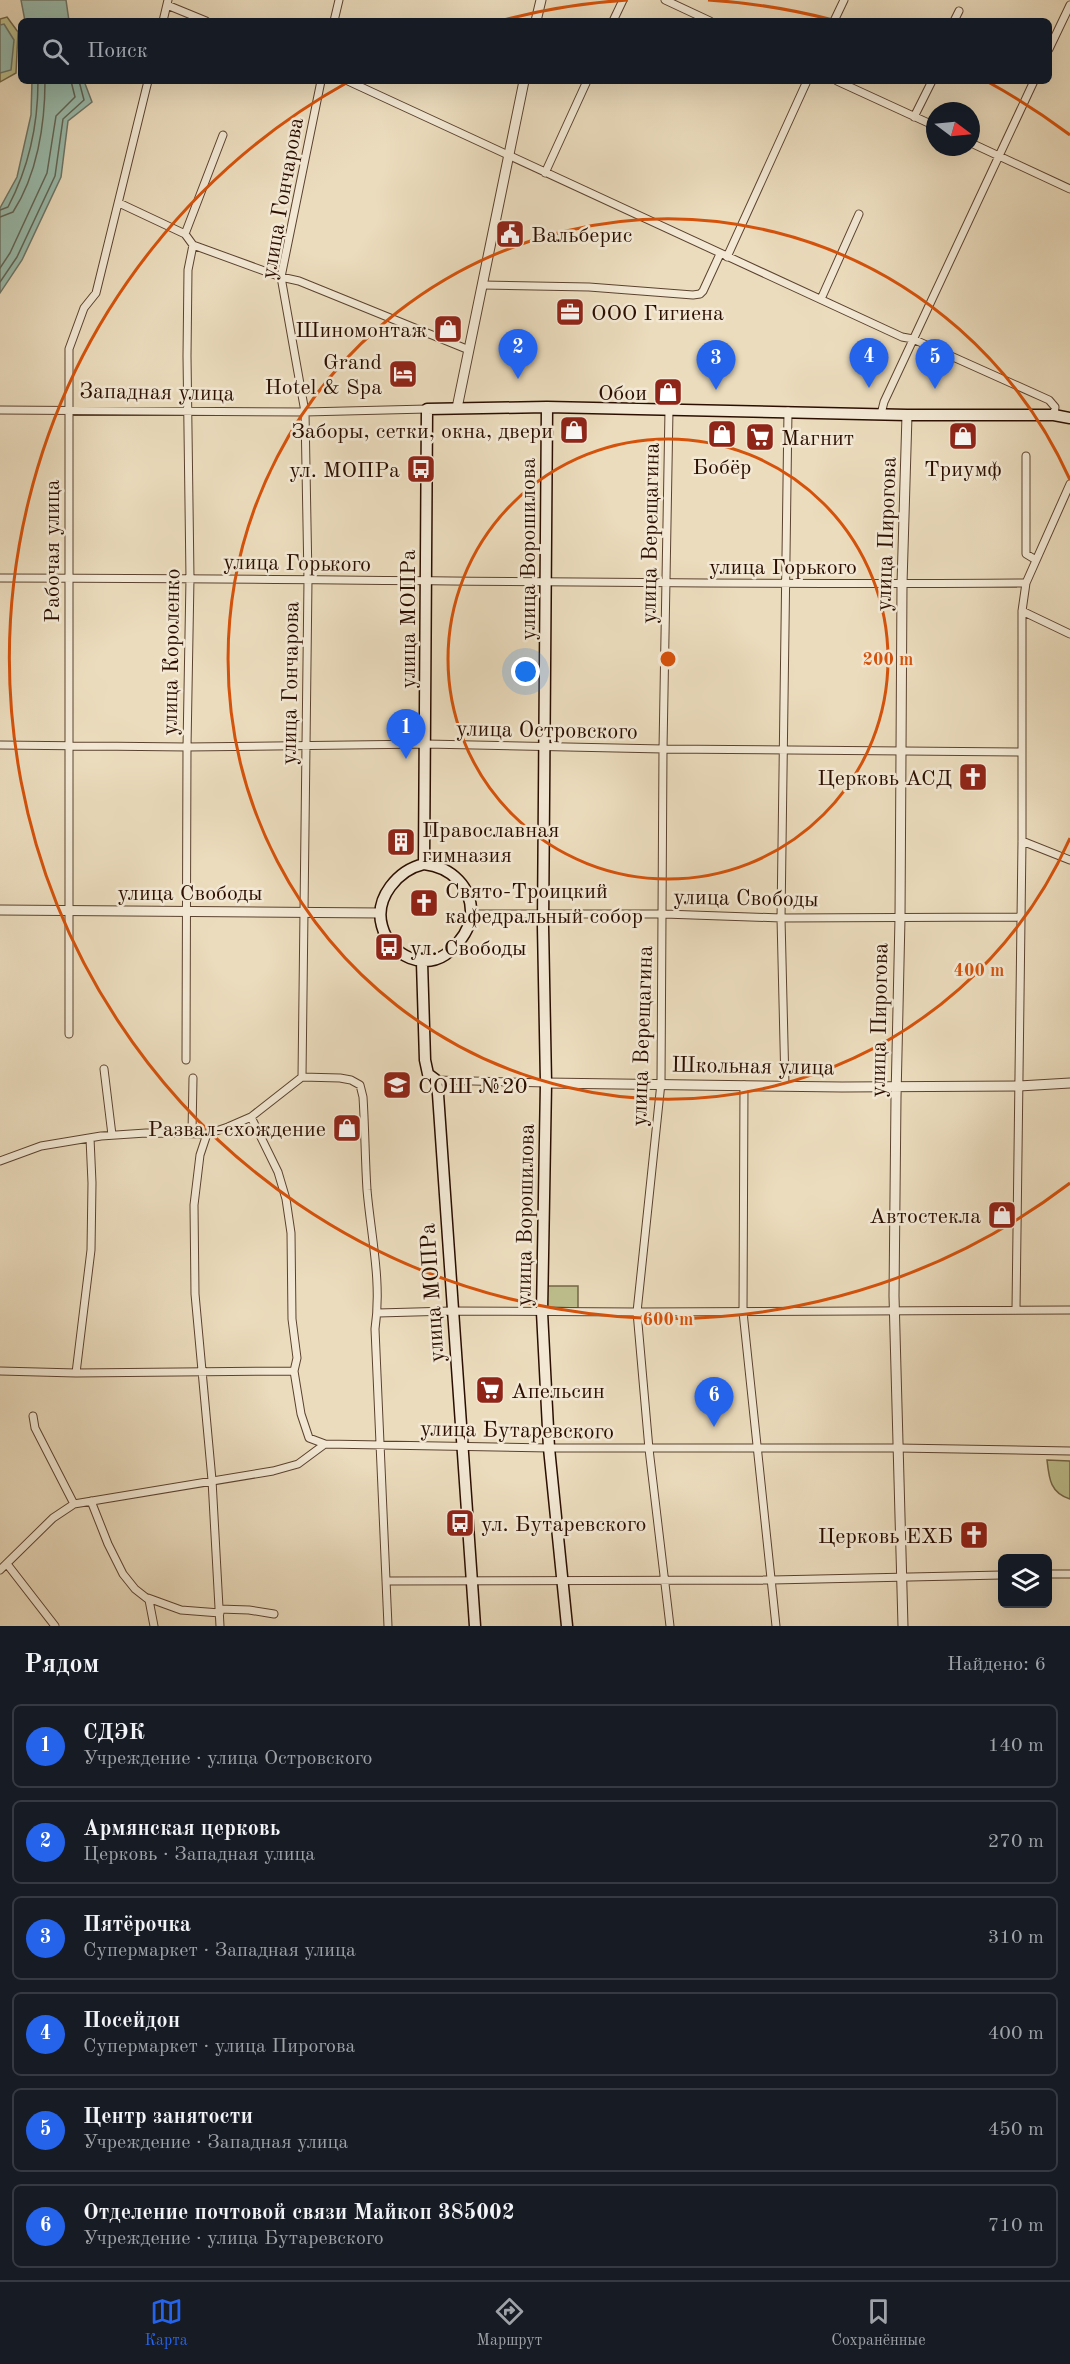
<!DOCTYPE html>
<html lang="ru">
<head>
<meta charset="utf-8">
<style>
  :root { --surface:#171b24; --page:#20242c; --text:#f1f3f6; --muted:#9ea1a6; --line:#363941; --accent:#2563eb }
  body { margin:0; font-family:"Old Standard TT",serif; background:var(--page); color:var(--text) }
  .controls { position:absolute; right:18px; bottom:18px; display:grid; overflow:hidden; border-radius:9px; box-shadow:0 6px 24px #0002 }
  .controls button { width:54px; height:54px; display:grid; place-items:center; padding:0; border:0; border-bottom:2px solid var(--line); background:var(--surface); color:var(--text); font:30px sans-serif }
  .compass { position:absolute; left:926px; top:102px; width:54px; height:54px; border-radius:50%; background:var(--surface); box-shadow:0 6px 24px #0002; rotate:106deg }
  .you { position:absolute; left:526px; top:672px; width:21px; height:21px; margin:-15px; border:4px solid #fff; border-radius:50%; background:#1a73e8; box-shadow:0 0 0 9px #1a73e833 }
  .badge { display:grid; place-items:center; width:39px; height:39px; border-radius:50%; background:var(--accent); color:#fff; font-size:20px; font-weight:700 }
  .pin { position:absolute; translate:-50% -50px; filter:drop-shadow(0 2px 3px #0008) }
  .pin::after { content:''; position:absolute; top:32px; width:21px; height:18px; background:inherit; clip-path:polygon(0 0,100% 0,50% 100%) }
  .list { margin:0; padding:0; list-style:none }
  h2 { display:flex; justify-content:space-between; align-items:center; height:78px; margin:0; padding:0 24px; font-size:26px }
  h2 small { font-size:20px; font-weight:400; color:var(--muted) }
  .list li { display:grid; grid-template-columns:39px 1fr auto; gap:18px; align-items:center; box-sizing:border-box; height:84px; margin:0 12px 12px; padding:0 12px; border:2px solid var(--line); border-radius:9px }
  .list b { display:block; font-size:22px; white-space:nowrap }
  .list p { margin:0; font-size:20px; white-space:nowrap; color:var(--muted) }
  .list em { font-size:20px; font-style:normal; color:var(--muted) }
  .icon { flex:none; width:33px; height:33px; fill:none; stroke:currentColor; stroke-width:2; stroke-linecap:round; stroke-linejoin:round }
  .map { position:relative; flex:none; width:1070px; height:1626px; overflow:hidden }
  .search { position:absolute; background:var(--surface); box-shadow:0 6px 24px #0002; left:18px; right:18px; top:18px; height:66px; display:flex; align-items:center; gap:15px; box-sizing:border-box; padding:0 21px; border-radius:9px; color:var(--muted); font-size:22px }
  .sheet { height:654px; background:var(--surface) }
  nav { display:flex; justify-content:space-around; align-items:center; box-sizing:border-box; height:84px; border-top:2px solid var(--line); background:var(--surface); font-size:16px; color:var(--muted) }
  nav a { display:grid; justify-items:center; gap:3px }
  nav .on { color:var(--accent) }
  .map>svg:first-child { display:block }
  .green { fill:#bdbf8d; stroke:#746646; stroke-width:1.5 }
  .water { fill:#99bcad; stroke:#6d7668; stroke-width:1.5 }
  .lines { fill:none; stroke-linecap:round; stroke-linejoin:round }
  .shore { stroke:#626556; stroke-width:1.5 }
  .minor-casing { stroke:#5b422f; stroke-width:9 }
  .tertiary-casing { stroke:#5b422f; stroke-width:11 }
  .secondary-casing { stroke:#2b0e00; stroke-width:13 }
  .minor { stroke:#f2e8d4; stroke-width:7 }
  .tertiary { stroke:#f2e8d4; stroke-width:9 }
  .secondary { stroke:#f2e8d4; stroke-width:10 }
  .ring { fill:none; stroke:#d5520b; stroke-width:3 }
  .labels { text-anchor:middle; stroke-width:5; stroke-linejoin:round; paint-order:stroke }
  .street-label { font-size:22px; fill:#2b0e00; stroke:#f2e8d4 }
  .poi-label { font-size:22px; fill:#2b0e00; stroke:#f2e8d4; text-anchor:start }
  .centre { fill:#d5520b; stroke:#f2e8d4; stroke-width:3 }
  .ring-label { font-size:18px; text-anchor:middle; font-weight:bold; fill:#d5520b; stroke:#f2e8d4; stroke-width:5; stroke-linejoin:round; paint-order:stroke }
</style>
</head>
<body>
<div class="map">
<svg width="1070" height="1626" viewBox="0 0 1070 1626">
  <rect width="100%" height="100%" fill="#ebdcbd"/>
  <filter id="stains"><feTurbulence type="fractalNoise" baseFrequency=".00333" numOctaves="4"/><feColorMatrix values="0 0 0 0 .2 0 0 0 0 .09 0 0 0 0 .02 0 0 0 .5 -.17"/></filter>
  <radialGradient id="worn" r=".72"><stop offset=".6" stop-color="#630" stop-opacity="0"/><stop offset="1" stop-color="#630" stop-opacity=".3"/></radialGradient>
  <!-- green -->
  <path class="green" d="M7 17 18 32 16 73 0 82V19Z
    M547 1286H578V1308L547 1307Z
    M1047 1460 1070 1461V1499C1050 1493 1049 1478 1047 1460Z"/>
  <!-- water -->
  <path class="water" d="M21 0H66L69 21H25Z
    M4 24 14 40 11 70 0 73V25Z
    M32 81H84L92 102 68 121 61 177 22 260 0 293V208L17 177 31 115Z"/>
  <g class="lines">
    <!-- shore -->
    <path class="shore" d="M0 210 8 207C28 169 38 125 38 81
      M0 217 13 212C37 175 45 125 45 81
      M0 268 10 253 47 173 56 116 75 97 71 81
      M0 282 17 257 55 176 63 119 84 100 79 81"/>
    <!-- minor casing -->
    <g class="minor-casing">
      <path id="minor" d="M665 0 710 21
        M167 5 206 21
        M163 21 168 0
        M334 21 339 0
        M613 21 623 0
        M834 21 844 0
        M954 21 959 11
        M1049 49 1070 5
        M348 81 902 337 913 339 1049 400 1055 407 1054 415
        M837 81 935 126
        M914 117 932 81
        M971 143 1070 189
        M545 173 587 81
        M119 203 185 234 193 245 281 277 299 281 469 350
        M185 234 223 135
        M727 257 807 81
        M482 285 589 287 693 295 700 294 703 291 720 254
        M821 299 859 214
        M0 410 305 412 427 409
        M669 410 663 749 661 1083 637 1312 649 1449 670 1626
        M881 414 884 402 1034 81
        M1026 456V554L1036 560
        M0 578C342 578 684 586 1026 583
        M1022 611 1070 634
        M0 745 187 747 426 744 663 749 1021 752
        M1022 841 1070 860
        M471 914H664L781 918 1020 917
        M69 1034V349L84 308 96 293 148 81
        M186 1060 187 747 190 578 187 356 188 270 193 245
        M104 1069 112 1135
        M302 1077 308 580 305 412 281 277 321 81
        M302 1077 340 1078 351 1080 360 1085 363 1097C365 1128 365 1159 367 1190 371 1236 382 1282 375 1329L388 1626
        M436 1080 546 1083
        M744 1085 743 1312 776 1626
        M785 1085 781 918 788 411
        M251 1117 278 1172 286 1199 291 1233 292 1319 297 1358 294 1371 301 1414 309 1438 325 1444
        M192 1132 193 1078
        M207 1134 200 1155 194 1205 195 1294 212 1480 220 1626
        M0 1161 41 1146 101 1136 146 1133 207 1134 228 1127 251 1117 302 1077
        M1016 1309 1022 841V611L1026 583 1070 484
        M378 1313 451 1311 637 1312 1070 1310
        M0 1371 76 1373 294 1371
        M76 1373 91 1250 92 1183 90 1138
        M33 1416 35 1428 74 1504
        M91 1501 108 1544 123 1574 135 1589 149 1600 154 1626
        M7 1564 55 1626
        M0 1570 53 1518 74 1504 273 1471 298 1464 325 1444 549 1448H898L1070 1451
        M1048 1574H1070
        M386 1581 772 1580 1002 1575
        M148 1598 181 1610 220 1613
        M219 1609 249 1610 274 1614"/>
    </g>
    <!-- tertiary casing -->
    <g class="tertiary-casing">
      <path id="tertiary" d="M536 21 541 0
        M457 408 524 81
        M0 910 380 913
        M546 1083 842 1087 1019 1086 1070 1083
        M903 1626 894 1296 896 1098 900 918 902 584 907 415"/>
    </g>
    <!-- secondary casing -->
    <g class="secondary-casing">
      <path id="secondary" d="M547 407 543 926 546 1083 542 1312 549 1448 567 1626
        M424 864 427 409 547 407 907 415H1054L1070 418
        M424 864C451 867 473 887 471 916 469 930 460 942 450 951 426 973 390 956 382 926 374 898 398 870 424 864Z
        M422 962 425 1060 428 1074 436 1080 438 1094 475 1626"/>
    </g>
    <!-- minor -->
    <use href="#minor" class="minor"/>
    <!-- tertiary -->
    <use href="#tertiary" class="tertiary"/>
    <!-- secondary -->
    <use href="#secondary" class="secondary"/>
  </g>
  <!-- distance rings -->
  <g class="ring">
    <circle cx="668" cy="659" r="220"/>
    <path d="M1070 838A440 440 0 1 1 1070 480"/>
    <path d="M1070 1183A660 660 0 1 1 348 82M503 20A660 660 0 0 1 628 0M708 0A660 660 0 0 1 833 20M988 82A660 660 0 0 1 1070 135"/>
  </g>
  <!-- icons -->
  <defs>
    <g id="civic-square" transform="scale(1.5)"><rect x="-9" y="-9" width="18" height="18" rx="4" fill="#8f2418" stroke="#f2e8d4"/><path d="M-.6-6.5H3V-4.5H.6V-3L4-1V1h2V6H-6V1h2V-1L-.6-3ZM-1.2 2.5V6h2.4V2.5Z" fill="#fff"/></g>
    <g id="office-square" transform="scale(1.5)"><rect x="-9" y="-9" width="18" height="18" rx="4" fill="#8f2418" stroke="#f2e8d4"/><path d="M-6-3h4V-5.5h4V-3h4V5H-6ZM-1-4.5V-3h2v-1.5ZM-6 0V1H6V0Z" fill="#fff"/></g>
    <g id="shop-square" transform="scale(1.5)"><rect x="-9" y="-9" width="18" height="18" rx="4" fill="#8f2418" stroke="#f2e8d4"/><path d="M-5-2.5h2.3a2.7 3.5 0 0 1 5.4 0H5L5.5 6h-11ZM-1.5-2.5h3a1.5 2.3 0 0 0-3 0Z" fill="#fff"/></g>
    <g id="hotel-square" transform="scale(1.5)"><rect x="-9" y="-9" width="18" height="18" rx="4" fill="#8f2418" stroke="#f2e8d4"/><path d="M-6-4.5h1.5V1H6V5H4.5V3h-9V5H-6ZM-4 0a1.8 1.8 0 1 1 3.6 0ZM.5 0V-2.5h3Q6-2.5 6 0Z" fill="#fff"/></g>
    <g id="supermarket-square" transform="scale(1.5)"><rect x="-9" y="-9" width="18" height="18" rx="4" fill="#8f2418" stroke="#f2e8d4"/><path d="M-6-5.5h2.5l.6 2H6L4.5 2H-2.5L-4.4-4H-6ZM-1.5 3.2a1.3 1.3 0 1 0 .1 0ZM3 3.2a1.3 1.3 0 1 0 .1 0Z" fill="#fff"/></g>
    <g id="bus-square" transform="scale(1.5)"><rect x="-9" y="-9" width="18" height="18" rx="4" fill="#8f2418" stroke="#f2e8d4"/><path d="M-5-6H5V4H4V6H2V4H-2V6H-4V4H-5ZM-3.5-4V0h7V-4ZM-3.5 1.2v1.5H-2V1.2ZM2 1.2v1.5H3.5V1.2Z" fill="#fff"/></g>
    <g id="church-square" transform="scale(1.5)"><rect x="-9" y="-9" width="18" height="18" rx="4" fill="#8f2418" stroke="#f2e8d4"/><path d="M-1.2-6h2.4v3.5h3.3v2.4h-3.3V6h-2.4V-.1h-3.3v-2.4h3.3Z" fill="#fff"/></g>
    <g id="building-square" transform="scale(1.5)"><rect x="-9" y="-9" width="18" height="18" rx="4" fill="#8f2418" stroke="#f2e8d4"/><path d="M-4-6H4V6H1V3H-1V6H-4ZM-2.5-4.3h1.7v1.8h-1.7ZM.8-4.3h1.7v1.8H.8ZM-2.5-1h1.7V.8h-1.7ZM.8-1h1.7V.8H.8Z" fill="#fff"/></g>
    <g id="school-square" transform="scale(1.5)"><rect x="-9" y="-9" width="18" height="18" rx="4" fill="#8f2418" stroke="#f2e8d4"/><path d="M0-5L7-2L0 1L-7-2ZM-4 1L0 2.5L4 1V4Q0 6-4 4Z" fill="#fff"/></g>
  </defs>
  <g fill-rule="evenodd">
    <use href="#civic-square" x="510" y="234"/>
    <use href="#office-square" x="570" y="312"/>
    <use href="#shop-square" x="448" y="329"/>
    <use href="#hotel-square" x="403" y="374"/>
    <use href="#shop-square" x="668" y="392"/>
    <use href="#shop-square" x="574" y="430"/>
    <use href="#shop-square" x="722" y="434"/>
    <use href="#shop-square" x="963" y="436"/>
    <use href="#supermarket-square" x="760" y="437"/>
    <use href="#bus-square" x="421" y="469"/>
    <use href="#church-square" x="973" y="777"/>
    <use href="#building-square" x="401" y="842"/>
    <use href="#church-square" x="424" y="903"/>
    <use href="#bus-square" x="389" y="947"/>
    <use href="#school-square" x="397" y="1085"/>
    <use href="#shop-square" x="347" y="1128"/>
    <use href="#shop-square" x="1002" y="1215"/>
    <use href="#supermarket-square" x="490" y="1390"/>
    <use href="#bus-square" x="460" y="1523"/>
    <use href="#church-square" x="974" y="1535"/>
  </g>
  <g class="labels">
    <!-- street labels -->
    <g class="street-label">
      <text transform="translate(281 198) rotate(-80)" y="8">улица Гончарова</text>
      <text transform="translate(157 391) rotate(1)" y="8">Западная улица</text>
      <text transform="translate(649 533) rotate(-89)" y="8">улица Верещагина</text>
      <text transform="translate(885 534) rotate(-88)" y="8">улица Пирогова</text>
      <text transform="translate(527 549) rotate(-90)" y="8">улица Ворошилова</text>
      <text transform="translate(51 551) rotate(-90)" y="8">Рабочая улица</text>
      <text transform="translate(297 562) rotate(1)" y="8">улица Горького</text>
      <text x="783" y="574">улица Горького</text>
      <text transform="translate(407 619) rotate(-90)" y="8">улица МОПРа</text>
      <text transform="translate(170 652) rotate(-89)" y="8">улица Короленко</text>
      <text transform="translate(289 683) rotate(-89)" y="8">улица Гончарова</text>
      <text transform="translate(547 729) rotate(1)" y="8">улица Островского</text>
      <text x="190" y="900">улица Свободы</text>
      <text transform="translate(746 897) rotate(1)" y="8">улица Свободы</text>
      <text transform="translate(878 1020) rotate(-89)" y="8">улица Пирогова</text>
      <text transform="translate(641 1036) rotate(-88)" y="8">улица Верещагина</text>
      <text transform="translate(753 1065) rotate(1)" y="8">Школьная улица</text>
      <text transform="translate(524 1215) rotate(-89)" y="8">улица Ворошилова</text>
      <text transform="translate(431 1293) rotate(-94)" y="8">улица МОПРа</text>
      <text transform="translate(517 1429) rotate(1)" y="8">улица Бутаревского</text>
    </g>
    <!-- poi labels -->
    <g class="poi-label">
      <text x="531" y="242">Вальберис</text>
      <text x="591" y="320">ООО Гигиена</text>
      <text x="427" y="337" text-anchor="end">Шиномонтаж</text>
      <text x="382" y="369" text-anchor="end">Grand<tspan x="382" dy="25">Hotel &amp; Spa</tspan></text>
      <text x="647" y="400" text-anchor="end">Обои</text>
      <text x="553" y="438" text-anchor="end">Заборы, сетки, окна, двери</text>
      <text x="781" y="445">Магнит</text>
      <text x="722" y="474" text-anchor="middle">Бобёр</text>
      <text x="963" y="476" text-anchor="middle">Триумф</text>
      <text x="400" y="477" text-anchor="end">ул. МОПРа</text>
      <text x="952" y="785" text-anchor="end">Церковь АСД</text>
      <text x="422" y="837">Православная<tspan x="422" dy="25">гимназия</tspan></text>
      <text x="445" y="898">Свято-Троицкий<tspan x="445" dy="25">кафедральный собор</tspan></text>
      <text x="410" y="955">ул. Свободы</text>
      <text x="418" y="1093">СОШ №20</text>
      <text x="326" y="1136" text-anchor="end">Развал-схождение</text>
      <text x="981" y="1223" text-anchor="end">Автостекла</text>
      <text x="511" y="1398">Апельсин</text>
      <text x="481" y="1531">ул. Бутаревского</text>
      <text x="953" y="1543" text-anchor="end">Церковь ЕХБ</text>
    </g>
  </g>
  <circle cx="668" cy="659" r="9" class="centre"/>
  <g class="ring-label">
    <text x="888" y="665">200 m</text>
    <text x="979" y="976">400 m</text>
    <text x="668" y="1325">600 m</text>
  </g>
  <rect width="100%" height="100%" filter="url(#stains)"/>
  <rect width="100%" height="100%" fill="url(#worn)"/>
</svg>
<div class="controls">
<button><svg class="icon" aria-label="layers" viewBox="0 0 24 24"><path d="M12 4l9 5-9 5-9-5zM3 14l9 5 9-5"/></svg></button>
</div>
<svg class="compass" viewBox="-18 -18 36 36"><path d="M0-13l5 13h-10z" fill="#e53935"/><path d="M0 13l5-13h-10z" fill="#9ea1a6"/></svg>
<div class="you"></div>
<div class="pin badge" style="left:406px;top:759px">1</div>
<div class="pin badge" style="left:518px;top:379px">2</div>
<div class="pin badge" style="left:716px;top:390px">3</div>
<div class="pin badge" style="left:869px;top:388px">4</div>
<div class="pin badge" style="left:935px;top:389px">5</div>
<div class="pin badge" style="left:714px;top:1427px">6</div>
<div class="search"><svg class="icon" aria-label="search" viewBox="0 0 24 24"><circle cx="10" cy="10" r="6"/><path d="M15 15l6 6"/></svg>Поиск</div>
</div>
<section class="sheet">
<h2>Рядом<small>Найдено: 6</small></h2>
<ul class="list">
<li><span class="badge">1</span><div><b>СДЭК</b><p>Учреждение · улица Островского</p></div><em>140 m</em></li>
<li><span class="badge">2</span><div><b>Армянская церковь</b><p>Церковь · Западная улица</p></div><em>270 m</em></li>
<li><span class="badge">3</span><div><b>Пятёрочка</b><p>Супермаркет · Западная улица</p></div><em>310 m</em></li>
<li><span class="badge">4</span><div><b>Посейдон</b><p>Супермаркет · улица Пирогова</p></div><em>400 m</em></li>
<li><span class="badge">5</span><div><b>Центр занятости</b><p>Учреждение · Западная улица</p></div><em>450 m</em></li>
<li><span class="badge">6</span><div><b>Отделение почтовой связи Майкоп 385002</b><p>Учреждение · улица Бутаревского</p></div><em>710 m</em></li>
</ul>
</section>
<nav>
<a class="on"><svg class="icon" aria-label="map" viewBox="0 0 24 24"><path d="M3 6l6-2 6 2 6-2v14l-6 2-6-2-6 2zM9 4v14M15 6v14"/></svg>Карта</a>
<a><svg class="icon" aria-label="directions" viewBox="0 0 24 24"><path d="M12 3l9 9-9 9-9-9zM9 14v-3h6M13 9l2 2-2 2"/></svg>Маршрут</a>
<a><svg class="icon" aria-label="saved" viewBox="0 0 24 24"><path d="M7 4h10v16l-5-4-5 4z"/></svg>Сохранённые</a>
</nav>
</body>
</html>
